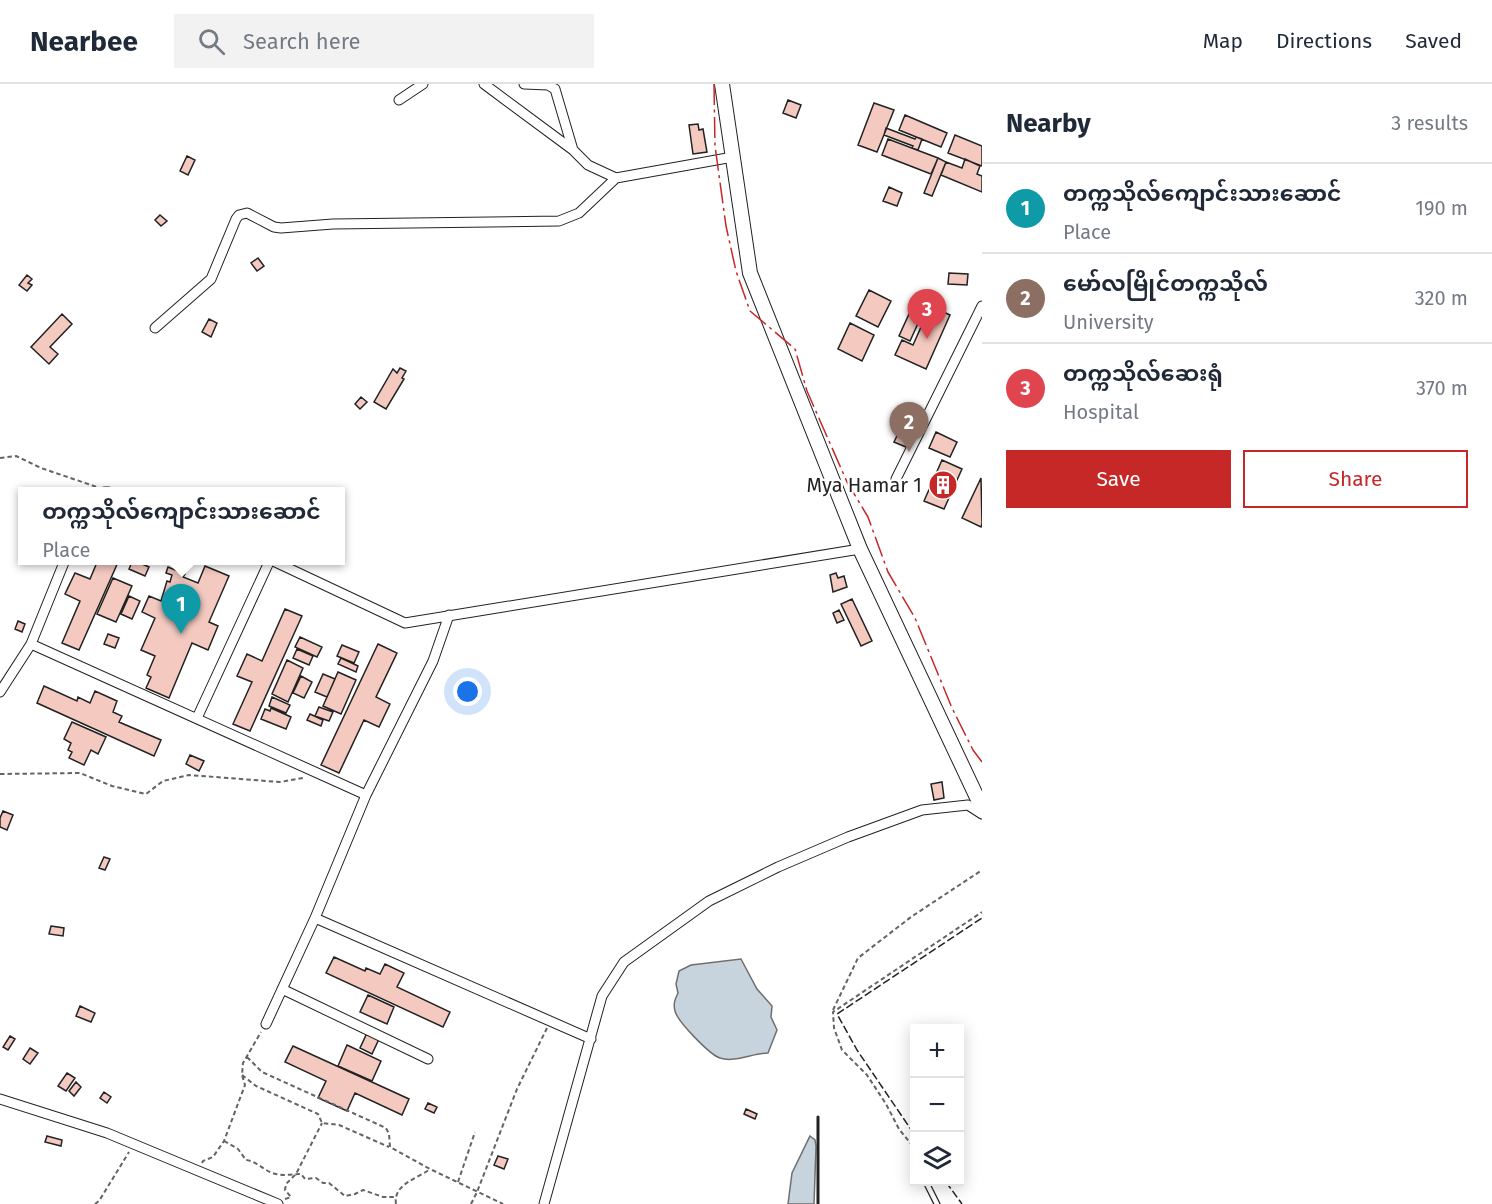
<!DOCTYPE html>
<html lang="en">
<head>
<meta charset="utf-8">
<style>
  :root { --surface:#fff; --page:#f2f2f3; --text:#1f2937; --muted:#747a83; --line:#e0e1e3; --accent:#c62828 }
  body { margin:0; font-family:"Fira Sans","Noto Sans Myanmar",sans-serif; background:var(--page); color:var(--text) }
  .controls { position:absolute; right:18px; bottom:18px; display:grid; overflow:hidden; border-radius:0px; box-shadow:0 3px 15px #0003 }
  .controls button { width:54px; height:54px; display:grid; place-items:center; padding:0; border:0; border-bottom:2px solid var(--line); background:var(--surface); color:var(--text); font:30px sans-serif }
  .you { position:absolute; left:468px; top:608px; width:21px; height:21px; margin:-15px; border:4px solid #fff; border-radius:50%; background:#1a73e8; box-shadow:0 0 0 9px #1a73e833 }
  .badge { display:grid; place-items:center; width:39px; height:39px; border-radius:50%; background:var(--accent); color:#fff; font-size:20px; font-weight:700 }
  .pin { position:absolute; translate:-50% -50px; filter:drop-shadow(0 2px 3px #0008) }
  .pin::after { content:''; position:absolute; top:32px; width:21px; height:18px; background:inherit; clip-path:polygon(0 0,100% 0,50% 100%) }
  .popup { position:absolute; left:18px; top:403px; width:327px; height:78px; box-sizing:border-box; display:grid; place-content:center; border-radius:0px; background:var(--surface); filter:drop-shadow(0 2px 4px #0005); font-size:20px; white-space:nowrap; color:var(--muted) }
  .popup b { font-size:22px; color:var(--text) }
  .popup::after { content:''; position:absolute; left:50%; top:100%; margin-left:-12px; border:12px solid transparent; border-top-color:var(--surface) }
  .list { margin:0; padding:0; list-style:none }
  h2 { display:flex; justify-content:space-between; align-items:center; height:78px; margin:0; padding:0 24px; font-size:26px }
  h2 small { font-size:20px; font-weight:400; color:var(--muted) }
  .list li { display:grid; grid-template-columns:39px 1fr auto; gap:18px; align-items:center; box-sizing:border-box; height:90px; padding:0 24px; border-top:2px solid var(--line) }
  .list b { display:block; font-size:22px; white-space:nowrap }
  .list p { margin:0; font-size:20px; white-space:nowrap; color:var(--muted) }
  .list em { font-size:20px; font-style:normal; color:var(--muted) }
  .actions { display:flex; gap:12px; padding:18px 24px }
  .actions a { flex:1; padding:14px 0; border:2px solid var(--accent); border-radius:0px; text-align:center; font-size:21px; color:var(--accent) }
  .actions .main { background:var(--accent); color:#fff }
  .icon { flex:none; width:33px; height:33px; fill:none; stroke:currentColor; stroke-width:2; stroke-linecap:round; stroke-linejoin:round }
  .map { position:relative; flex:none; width:982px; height:1120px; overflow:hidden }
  header { display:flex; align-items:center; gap:36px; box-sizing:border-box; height:84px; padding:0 30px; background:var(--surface); border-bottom:2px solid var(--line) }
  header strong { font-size:28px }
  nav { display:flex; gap:33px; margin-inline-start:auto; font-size:21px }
  .search { width:420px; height:54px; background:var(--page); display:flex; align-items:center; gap:15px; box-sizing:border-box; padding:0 21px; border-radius:0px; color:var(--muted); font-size:22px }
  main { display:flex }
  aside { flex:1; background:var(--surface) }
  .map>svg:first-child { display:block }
  .water { fill:#c7d3dd; stroke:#6f6f6f; stroke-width:1.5 }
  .building { fill:#f3c9c0; stroke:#222; stroke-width:1.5 }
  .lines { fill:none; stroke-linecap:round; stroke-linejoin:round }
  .service-casing { stroke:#222; stroke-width:7 }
  .minor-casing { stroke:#222; stroke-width:11 }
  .secondary-casing { stroke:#222; stroke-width:16 }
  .path { stroke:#646464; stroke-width:2; stroke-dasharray:4.5 3; stroke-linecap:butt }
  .service { stroke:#fff; stroke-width:4.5 }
  .minor { stroke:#fff; stroke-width:9 }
  .secondary { stroke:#fff; stroke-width:14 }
  .fence { stroke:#222; stroke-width:1.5; stroke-dasharray:8 3; stroke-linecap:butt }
  .wall { stroke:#222; stroke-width:3 }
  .power { stroke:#c62828; stroke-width:1.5; stroke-dasharray:21 4.5 3 4.5; stroke-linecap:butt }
  .labels { text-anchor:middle; stroke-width:4.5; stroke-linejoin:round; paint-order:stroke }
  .poi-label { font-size:20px; fill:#222; stroke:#fff; text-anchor:end }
</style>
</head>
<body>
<header>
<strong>Nearbee</strong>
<div class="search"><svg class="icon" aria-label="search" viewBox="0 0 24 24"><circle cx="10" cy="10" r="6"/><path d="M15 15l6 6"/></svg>Search here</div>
<nav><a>Map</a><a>Directions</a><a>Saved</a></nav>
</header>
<main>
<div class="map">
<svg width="982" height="1120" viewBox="0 0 982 1120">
  <rect width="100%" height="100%" fill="#fff"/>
  <!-- water -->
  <path class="water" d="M741 875 757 905 772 922 771 933 777 946 768 969C753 969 734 979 720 974 710 971 677 937 675 927 673 920 675 915 678 909L676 900 679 887 691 881Z
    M810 1052 815 1056 816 1062 814 1120H788L792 1089Z"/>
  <!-- building -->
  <path class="building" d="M788 16 801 21 796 34 783 29Z
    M874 19 894 26 877 68 858 61Z
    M905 31 947 49 941 63 899 46Z
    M698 40 699 46 703 45 707 68 693 70 689 41Z
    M886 44 915 55 916 53 922 55 918 66 912 64 913 62 884 51Z
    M955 51 982 62V82L948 69Z
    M888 55 938 74 931 90 882 71Z
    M187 72 195 76 188 91 180 87Z
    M938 74 946 78 932 112 924 109Z
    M965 75 980 82 977 90 982 92V108L941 91 946 78 962 84Z
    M889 103 902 109 897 122 883 117Z
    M160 131 167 137 161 142 155 136Z
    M258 174 264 182 257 187 251 179Z
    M949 189 968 190 967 201 948 200Z
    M27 191 32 195 28 199 32 201 27 207 19 201Z
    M869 206 891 217 878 243 856 232Z
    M918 217 950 231 926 285 895 271 902 256 913 261 925 234 913 228Z
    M62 230 72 240 50 263 58 270 49 280 31 263Z
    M909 230 920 235 910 257 899 252Z
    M209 235 217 239 211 253 202 248Z
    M850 239 874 251 862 277 838 265Z
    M400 284 406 287 402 294 404 295 386 325 374 318 393 285 397 289Z
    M361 313 367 318 360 325 355 320Z
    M904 337 915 342 906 363 894 358Z
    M936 348 957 358 950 373 929 364Z
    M942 376 962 385 944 425 924 417Z
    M981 394 982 440 981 443 962 434Z
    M98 476H119L79 566 62 559 80 517 65 510 75 489 90 495Z
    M98 476H119L79 566 62 559 80 517 65 510 75 489 90 495Z
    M133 476 149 483 145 492 129 485Z
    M133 476 149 483 145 492 129 485Z
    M205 482 229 492 209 538 218 542 208 566 192 559 169 614 146 604 151 593 147 591 155 572 141 566 155 534 142 528 149 512 161 517 167 497 170 498 172 491 166 489 168 483 185 490 183 493 198 499Z
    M205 482 229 492 209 538 218 542 208 566 192 559 169 614 146 604 151 593 147 591 155 572 141 566 155 534 142 528 149 512 161 517 167 497 170 498 172 491 166 489 168 483 185 490 183 493 198 499Z
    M836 489 838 494 844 492 847 503 833 508 830 491Z
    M113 494 132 502 116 538 97 530Z
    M113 494 132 502 116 538 97 530Z
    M129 512 140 517 132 535 121 530Z
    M129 512 140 517 132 535 121 530Z
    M852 515 872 557 861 562 841 520Z
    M285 525 302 532 250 647 233 640 252 598 237 592 247 570 262 577Z
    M285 525 302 532 250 647 233 640 252 598 237 592 247 570 262 577Z
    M839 526 844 536 837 539 833 529Z
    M18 537 25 540 22 548 15 545Z
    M108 550 119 554 115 564 104 560Z
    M108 550 119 554 115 564 104 560Z
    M300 553 322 563 317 573 295 563Z
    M300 553 322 563 317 573 295 563Z
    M378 560 397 569 376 613 390 620 379 643 364 636 339 689 321 681Z
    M378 560 397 569 376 613 390 620 379 643 364 636 339 689 321 681Z
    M342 561 359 568 354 579 337 572Z
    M342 561 359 568 354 579 337 572Z
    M297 565 313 572 309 581 293 574Z
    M297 565 313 572 309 581 293 574Z
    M341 574 358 582 356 588 338 580Z
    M341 574 358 582 356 588 338 580Z
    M287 576 303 584 288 618 272 610Z
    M287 576 303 584 288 618 272 610Z
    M338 588 356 596 341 630 323 622Z
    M338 588 356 596 341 630 323 622Z
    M323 590 335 595 327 613 315 608Z
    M323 590 335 595 327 613 315 608Z
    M301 592 312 598 304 614 293 609Z
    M301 592 312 598 304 614 293 609Z
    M44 602 77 617 78 613 90 619 95 607 117 617 113 628 122 632 119 638 161 656 154 672 37 619Z
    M44 602 77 617 78 613 90 619 95 607 117 617 113 628 122 632 119 638 161 656 154 672 37 619Z
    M272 613 290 621 286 629 269 622Z
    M272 613 290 621 286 629 269 622Z
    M319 623 333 628 329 637 315 632Z
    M319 623 333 628 329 637 315 632Z
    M271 624 291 633 286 645 261 635 265 625 270 627Z
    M271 624 291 633 286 645 261 635 265 625 270 627Z
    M310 630 323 636 321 642 307 636Z
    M310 630 323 636 321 642 307 636Z
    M72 638 106 653 98 670 91 666 84 681 69 674 72 668 68 666 71 659 64 655Z
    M72 638 106 653 98 670 91 666 84 681 69 674 72 668 68 666 71 659 64 655Z
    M190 671 204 677 199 687 186 680Z
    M942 698 944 714 934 716 931 700Z
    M3 727 13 731 7 746 0 743V734Z
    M104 773 110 775 105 786 99 784Z
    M51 842 64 844 63 852 49 850Z
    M334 873 365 887 366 884 380 890 385 880 404 889 397 903 450 928 443 943 326 889Z
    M334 873 365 887 366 884 380 890 385 880 404 889 397 903 450 928 443 943 326 889Z
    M368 911 394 923 387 940 360 928Z
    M368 911 394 923 387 940 360 928Z
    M80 922 95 929 91 938 76 932Z
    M367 949 379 955 372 970 360 964Z
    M367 949 379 955 372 970 360 964Z
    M10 952 15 955 8 966 3 963Z
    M347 961 381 977 372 997 338 982Z
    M347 961 381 977 372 997 338 982Z
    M293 962 409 1015 402 1031 355 1009 347 1027 318 1014 326 997 285 978Z
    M293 962 409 1015 402 1031 355 1009 347 1027 318 1014 326 997 285 978Z
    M30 964 38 969 30 980 23 975Z
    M67 989 75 994 66 1007 58 1002Z
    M76 998 81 1003 74 1012 69 1007Z
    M104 1008 111 1013 107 1019 100 1014Z
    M428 1019 437 1023 434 1029 425 1025Z
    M746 1025 757 1030 755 1035 744 1030Z
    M47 1052 62 1056 61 1062 45 1058Z
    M498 1072 508 1075 504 1085 494 1081Z"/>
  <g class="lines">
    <!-- service casing -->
    <g class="service-casing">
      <path id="service" d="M926 1098 937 1120"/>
    </g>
    <!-- minor casing -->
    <g class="minor-casing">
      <path id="minor" d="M484 0 573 66 588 81 616 94
        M524 0 548 1 555 5 573 66
        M399 16 423 0
        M155 244 211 195 236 135 239 131 247 129 274 143 281 144 333 140 559 137 579 129 616 94 733 73
        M896 395 982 222
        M104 408H109
        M271 476 405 539 860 465
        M449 531 433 577 366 711 315 834 591 955
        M31 560 366 711
        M0 608 31 560 65 476
        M197 634 270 476
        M282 905 428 975
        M266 940 315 834
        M0 1015 107 1049 278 1120
        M544 1120 602 912 624 878 709 817 778 783 848 753 922 726 968 721 982 730"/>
    </g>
    <!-- secondary casing -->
    <g class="secondary-casing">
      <path id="secondary" d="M722 0 750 189 860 465 982 724"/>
    </g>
    <!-- path -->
    <path class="path" d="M0 374 16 372 41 384 97 403
      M0 690 80 689 112 702 146 710 163 697 189 691 280 698 303 694
      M833 926 858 874 911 833 982 786
      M247 973 262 988 386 1044 389 1050 390 1063 430 1085 503 1120
      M242 991 256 1002 318 1030 322 1039 339 1041 389 1063
      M224 1057 238 1065 246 1076C257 1077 265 1088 276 1090 284 1092 293 1090 301 1090L305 1095 316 1094 323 1099H329L345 1112 355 1110 363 1106 383 1113H395
      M914 1070 911 1060 899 1045 886 1020 867 991 842 966 834 944 833 928 982 828
      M202 1079 203 1077 213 1073 224 1057 245 1001 242 991 243 979 261 948
      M458 1098 475 1048
      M285 1115 291 1113 285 1106 286 1100 296 1090 322 1039
      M95 1120 99 1117 129 1068
      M396 1120C393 1100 417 1095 430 1085
      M471 1120 477 1108 517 1005 547 944"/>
    <!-- service -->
    <use href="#service" class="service"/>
    <!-- minor -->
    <use href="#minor" class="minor"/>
    <!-- secondary -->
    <use href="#secondary" class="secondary"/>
    <!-- fence -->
    <path class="fence" d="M914 1050 857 966 837 930 982 834
      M946 1098 962 1120"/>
    <!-- wall -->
    <path class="wall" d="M818 1120V1033"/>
    <!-- power -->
    <path class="power" d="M714 0 715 62 726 142 736 187 750 227 795 265 807 307 847 398 868 433 888 488 915 534 952 624 973 666 982 678"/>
  </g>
  <!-- icons -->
  <defs>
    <g id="building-disc" transform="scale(1.5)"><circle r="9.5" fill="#c62828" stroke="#fff"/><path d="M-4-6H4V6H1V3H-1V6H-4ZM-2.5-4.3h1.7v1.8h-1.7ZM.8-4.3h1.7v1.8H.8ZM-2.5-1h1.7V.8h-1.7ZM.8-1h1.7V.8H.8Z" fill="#fff"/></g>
  </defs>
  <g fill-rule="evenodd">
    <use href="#building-disc" x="943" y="401"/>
  </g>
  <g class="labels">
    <!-- poi labels -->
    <g class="poi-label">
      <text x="922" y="408">Mya Hamar 1</text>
    </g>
  </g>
</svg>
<div class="controls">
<button>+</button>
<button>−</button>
<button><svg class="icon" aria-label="layers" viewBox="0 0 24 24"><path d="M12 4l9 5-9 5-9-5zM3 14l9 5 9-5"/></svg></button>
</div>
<div class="you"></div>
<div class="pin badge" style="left:181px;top:550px;background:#0f9aa8">1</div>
<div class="popup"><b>တက္ကသိုလ်ကျောင်းသားဆောင်</b>Place</div>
<div class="pin badge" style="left:909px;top:368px;background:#8d6e63">2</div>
<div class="pin badge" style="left:927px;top:255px;background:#e0444e">3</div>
</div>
<aside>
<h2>Nearby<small>3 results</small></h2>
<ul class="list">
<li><span class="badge" style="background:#0f9aa8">1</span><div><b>တက္ကသိုလ်ကျောင်းသားဆောင်</b><p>Place</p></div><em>190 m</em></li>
<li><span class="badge" style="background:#8d6e63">2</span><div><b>မော်လမြိုင်တက္ကသိုလ်</b><p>University</p></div><em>320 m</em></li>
<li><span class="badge" style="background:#e0444e">3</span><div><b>တက္ကသိုလ်ဆေးရုံ</b><p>Hospital</p></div><em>370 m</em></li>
</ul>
<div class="actions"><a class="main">Save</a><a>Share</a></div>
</aside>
</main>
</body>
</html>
